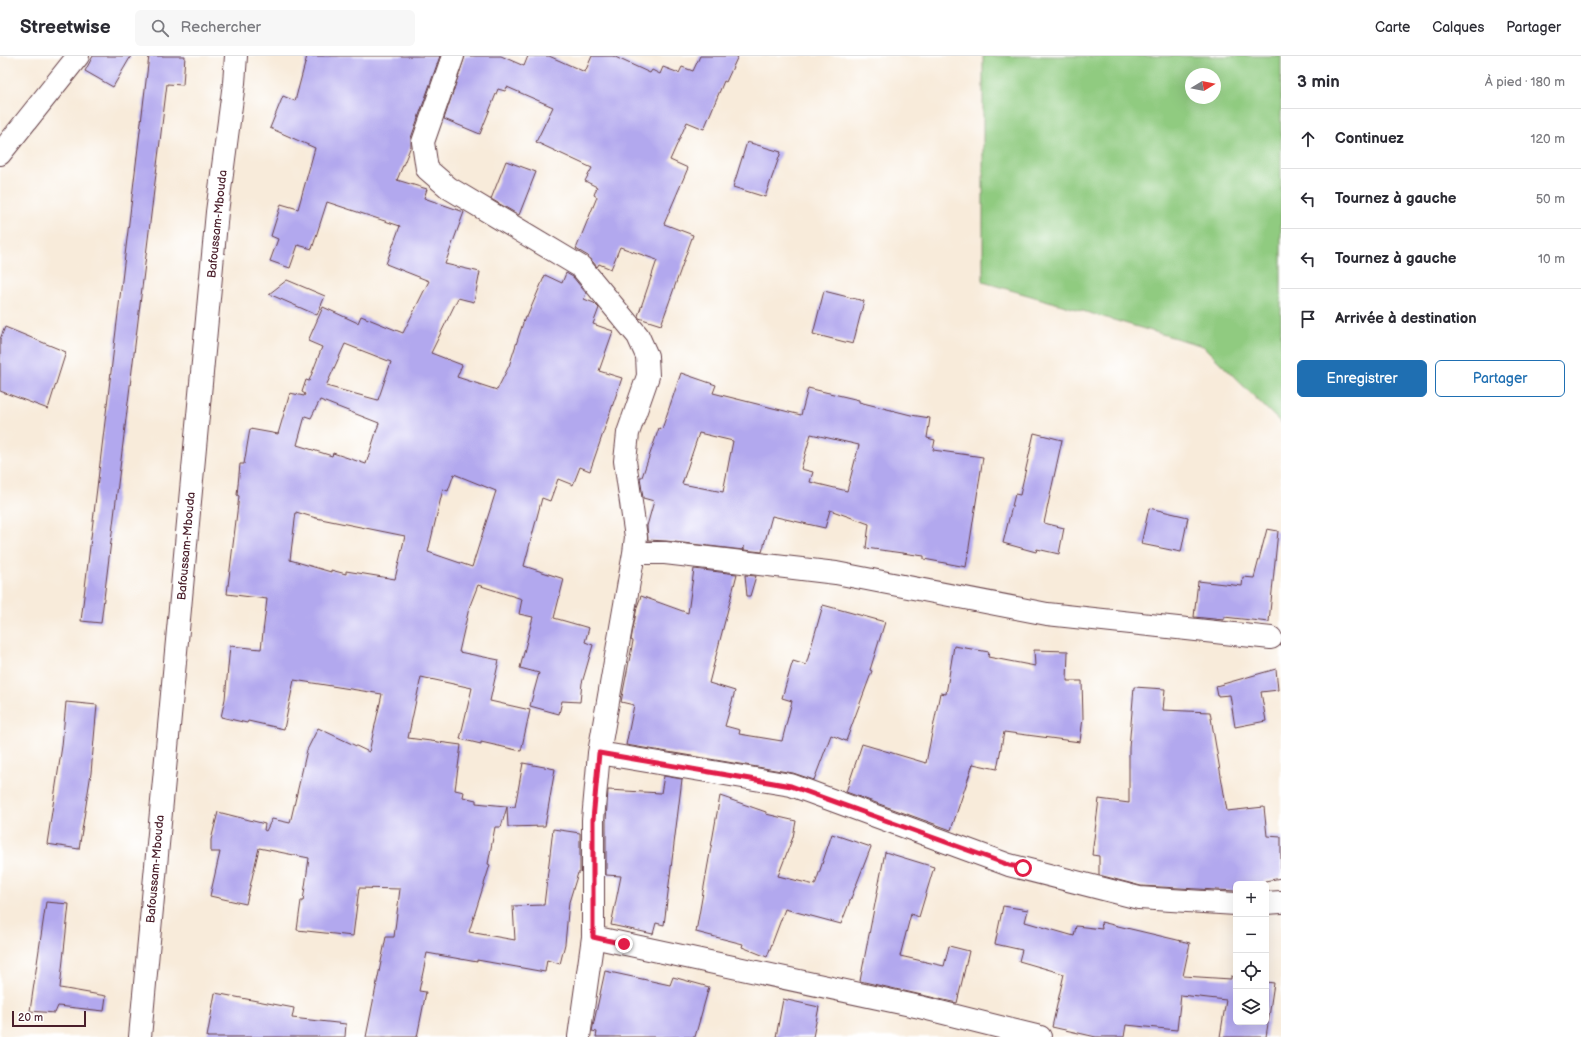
<!DOCTYPE html>
<html lang="fr">
<head>
<meta charset="utf-8">
<style>
  :root { --surface:#fff; --page:#f7f7f7; --text:#2b2b33; --muted:#7c7c81; --line:#e1e1e2; --accent:#1f6fb2 }
  body { margin:0; font-family:"Balsamiq Sans",sans-serif; background:var(--page); color:var(--text) }
  .controls { position:absolute; right:12px; bottom:12px; display:grid; overflow:hidden; border-radius:6px; box-shadow:0 4px 16px #0002 }
  .controls button { width:36px; height:36px; display:grid; place-items:center; padding:0; border:0; border-bottom:1px solid var(--line); background:var(--surface); color:var(--text); font:20px sans-serif }
  .compass { position:absolute; left:1185px; top:12px; width:36px; height:36px; border-radius:50%; background:var(--surface); box-shadow:0 4px 16px #0002; rotate:80deg }
  .scale { position:absolute; left:12px; bottom:10px; width:74px; box-sizing:border-box; padding-left:4px; border:2px solid #4a1f2b; border-top:0; font-size:11px; line-height:14px; white-space:nowrap; color:#4a1f2b; -webkit-text-stroke:3px #fff; paint-order:stroke }
  .stop { position:absolute; width:12px; height:12px; margin:-9px; border:3px solid #e11d48; border-radius:50%; background:#fff }
  .stop.end { background:#e11d48; border-color:#fff; box-shadow:0 1px 4px #0008 }
  .list { margin:0; padding:0; list-style:none }
  h2 { display:flex; justify-content:space-between; align-items:center; height:52px; margin:0; padding:0 16px; font-size:17px }
  h2 small { font-size:13px; font-weight:400; color:var(--muted) }
  .list li { display:grid; grid-template-columns:26px 1fr auto; gap:12px; align-items:center; box-sizing:border-box; height:60px; padding:0 16px; border-top:1px solid var(--line) }
  .list b { display:block; font-size:15px; white-space:nowrap }
  .list em { font-size:13px; font-style:normal; color:var(--muted) }
  .actions { display:flex; gap:8px; padding:12px 16px }
  .actions a { flex:1; padding:9px 0; border:1px solid var(--accent); border-radius:6px; text-align:center; font-size:14px; color:var(--accent) }
  .actions .main { background:var(--accent); color:#fff }
  .icon { flex:none; width:22px; height:22px; fill:none; stroke:currentColor; stroke-width:2; stroke-linecap:round; stroke-linejoin:round }
  .map { position:relative; flex:none; width:1281px; height:981px; overflow:hidden }
  header { display:flex; align-items:center; gap:24px; box-sizing:border-box; height:56px; padding:0 20px; background:var(--surface); border-bottom:1px solid var(--line) }
  header strong { font-size:19px }
  nav { display:flex; gap:22px; margin-inline-start:auto; font-size:14px }
  .search { width:280px; height:36px; background:var(--page); display:flex; align-items:center; gap:10px; box-sizing:border-box; padding:0 14px; border-radius:6px; color:var(--muted); font-size:15px }
  main { display:flex }
  aside { flex:1; background:var(--surface) }
  .map>svg:first-child { display:block }
  .green { fill:#90cb80; stroke:#6d7556; fill-rule:evenodd }
  .building { fill:#b2a8ee; fill-rule:evenodd }
  .lines { fill:none; stroke-linecap:round; stroke-linejoin:round }
  .minor-casing { stroke:#643e45; stroke-width:24 }
  .trunk-casing { stroke:#643e45; stroke-width:24 }
  .minor { stroke:#fff; stroke-width:22 }
  .trunk { stroke:#fff; stroke-width:22 }
  .route { stroke:#e11d48; stroke-width:5 }
  .labels { text-anchor:middle; stroke-width:3.5; stroke-linejoin:round; paint-order:stroke }
  .street-label { font-size:12px; fill:#4a1f2b; stroke:#fff }
</style>
</head>
<body>
<header>
<strong>Streetwise</strong>
<div class="search"><svg class="icon" aria-label="search" viewBox="0 0 24 24"><circle cx="10" cy="10" r="6"/><path d="M15 15l6 6"/></svg>Rechercher</div>
<nav><a>Carte</a><a>Calques</a><a>Partager</a></nav>
</header>
<main>
<div class="map">
<svg width="1281" height="981" viewBox="0 0 1281 981">
  <rect width="100%" height="100%" fill="#fff"/>
  <filter id="ink" filterUnits="userSpaceOnUse"><feTurbulence type="fractalNoise" baseFrequency=".025" numOctaves="2"/><feDisplacementMap in="SourceGraphic" scale="8" xChannelSelector="R" yChannelSelector="G"/><feConvolveMatrix kernelMatrix="1 2 1 2 8 2 1 2 1" color-interpolation-filters="sRGB"/></filter>
  <filter id="wash" filterUnits="userSpaceOnUse"><feTurbulence type="fractalNoise" baseFrequency=".012" numOctaves="4" result="noise"/><feDisplacementMap in="SourceGraphic" scale="16" xChannelSelector="R" yChannelSelector="G"/><feGaussianBlur stdDeviation="0.9" result="paint"/><feColorMatrix in="noise" values="0 0 0 0 0 0 0 0 0 0 0 0 0 0 0 0 0 1.4 0 .05"/><feComposite in="paint" operator="in"/></filter>
  <g filter="url(#wash)">
    <rect width="100%" height="100%" fill="#f8ebda"/>
    <!-- green -->
    <path class="green" d="M983 0H1281V367L1203 290 983 226ZM1191 18H1215V42H1191Z"/>
    <g id="blocks">
      <!-- building -->
      <path class="building" d="M93 0H131L113 31 85 15Z
        M149 0H185L183 29 167 28 101 567 81 565Z
        M307 0H440L411 82V90L397 124 427 133 424 142 464 156 445 208 480 216 474 246 458 242 431 297 462 309 457 321 497 334 509 310 525 261H527L545 219 562 227 566 217 573 221 586 237 584 243 594 247 599 252 593 268 613 275 599 315 622 322 590 415 580 411 573 429 558 423 550 445 542 442 524 510 564 523 554 562 589 572 585 586 593 589 582 627 580 646 562 645 559 658 530 650 539 617 520 612 533 561 519 558 522 543 478 529 469 552 459 596 499 604 490 645 530 654 521 695 481 686V688L460 683 472 632 421 621 408 682 461 689 455 734 464 736 463 741 476 744V747L515 751 523 707 555 713 545 770 508 771 507 751 501 771H495L488 808 490 809 469 876 515 884 513 850 544 849 553 773 580 777V817H578L569 846 565 888 560 908 547 904 545 916 477 904V906L427 897 419 935 426 936 417 981H366L386 881H394L400 833 359 832 353 880 297 874 301 845H303L309 802 259 792 246 848 210 840 220 796H211V784L218 756 265 768 264 774 266 775 272 763 290 767 307 694 318 672 369 696 382 638 294 624 284 673 248 665 247 667 221 661 225 643 230 590 261 593 267 543 227 538 239 440 237 439 240 408H244L250 373 278 378 290 337 304 340 305 338 302 336 306 324 309 325 322 291 308 285 323 251 358 267 361 260 403 277 429 225 386 208 400 170 327 146 312 193 298 189 290 212 270 205 278 183 271 180 281 148 298 153 315 92 270 72 283 40 295 45ZM345 288 391 306 378 344 326 330ZM320 344 379 367 366 408 333 397 332 400 297 389 305 360 311 362ZM454 418 496 435 472 511 428 496 443 433 448 435ZM296 456 316 462 405 480 395 523 346 515V518L331 514V516L290 504Z
        M465 0H501L524 10 528 0H549L585 16 592 0H613L650 17 652 14 660 18 663 11 679 17 682 11 693 15 700 0H738L726 26 724 25 704 73 687 66 670 104 688 112 664 168 693 179 661 269 639 262 638 260 657 204 620 191 611 213 599 208 597 211 588 200 576 193 597 141 594 139 597 131 585 125 592 112 536 86 553 51 507 31 505 35 498 33 480 78 444 63Z
        M747 86 781 96 765 141 733 131Z
        M506 105 536 116 519 159 491 143Z
        M287 224 325 240 317 259 269 238Z
        M824 235 864 245 853 288 813 278Z
        M5 271 66 296 48 353 0 335V283Z
        M681 317 716 329 713 337 801 359 808 332 859 344V346L911 359 930 362 927 382 935 384 933 394 983 401 966 511 924 503V500L866 492 869 468 830 454 825 472 772 460 762 496 744 494V490L743 494 666 485 648 484 647 470 654 445 643 442 640 421H642L659 372 662 373ZM699 377 733 385 723 436 682 428ZM811 378 859 389 847 435 810 426 813 416 801 413Z
        M1034 377 1062 384 1044 467 1064 472 1059 498 1037 493 1036 496 1003 487 1015 438 1020 439Z
        M1149 452 1188 461 1181 496 1141 488Z
        M1267 473 1278 475 1269 566 1224 561V564L1194 561 1198 525 1242 530 1243 521 1254 522Z
        M694 513 737 518 709 627 735 635 725 670 740 674 739 678 782 685 792 645 782 642 791 611 793 605 806 609 823 549 885 566 870 614 872 615 846 685 831 679 814 724 793 717 626 689 634 649 621 646 633 585 631 584 637 551 641 540 688 557Z
        M745 519 756 520 750 540H747Z
        M954 590 989 596 988 601 1035 610 1034 594 1068 595 1067 625H1082L1083 662 1080 686 1004 676 997 713 973 708 951 774 846 736 862 688 926 707 940 637 946 638Z
        M1276 613 1278 634 1261 636 1266 665 1235 671 1230 639 1218 640 1216 630Z
        M1134 631 1165 633 1163 654 1210 656 1227 755 1264 751 1267 780 1281 781V822L1265 825V828H1236V835L1141 830 1099 819V800L1092 799 1099 743 1129 747V692Z
        M66 646 97 649 91 717 79 793 47 788 62 690Z
        M664 720 682 723 664 869 656 867 653 878 611 869 621 820 606 819V765L608 734 661 737Z
        M720 740 766 756V758L796 765 793 781 778 820 815 829 832 778 871 791 841 868 785 853 767 901 742 891 743 888 696 876Z
        M885 796 934 811 919 861 911 858 900 900 944 910 949 890 969 895 957 947 860 925Z
        M46 846 69 848 60 932 106 940 104 955 58 950 55 957 30 955Z
        M1003 850 1028 854 1025 866 1074 880 1076 870 1102 873 1101 866 1190 887 1183 920 1231 923V920L1236 921V966H1266V926L1274 927 1266 981H1220L1226 944 1181 939 1177 974 1126 969 1124 981H1096L1052 971 1064 918 1019 905 1022 894 995 888Z
        M605 915 670 929 673 921 709 931 695 981H596L597 976 592 975Z
        M215 937 294 952 292 962 346 968 345 981H207Z
        M783 943 819 951 813 981H776Z"/>
    </g>
  </g>
  <g filter="url(#ink)">
    <use href="#blocks" fill-opacity="0" stroke="#643e45" stroke-width="1"/>
    <g class="lines">
      <!-- minor casing -->
      <g class="minor-casing">
        <path id="minor" d="M453 0 423 86 427 113 449 132 581 211 638 280 647 300 648 320 628 377 625 405 636 481 634 497 599 697 593 764V881L579 981
          M0 98 78 0
          M634 497H665L836 517 1047 558 1271 582
          M599 697 791 729 1009 809 1139 842 1236 848
          M1266 847 1281 846
          M593 881 920 951 1040 981"/>
      </g>
      <!-- trunk casing -->
      <g class="trunk-casing">
        <path id="trunk" d="M140 981 217 156 234 27 236 0"/>
      </g>
      <!-- minor -->
      <use href="#minor" class="minor"/>
      <!-- trunk -->
      <use href="#trunk" class="trunk"/>
    </g>
  </g>
  <g class="lines" filter="url(#ink)">
    <!-- route -->
    <path class="route" d="M624 888 593 881V764L599 697 791 730 1009 809 1023 812"/>
  </g>
  <g class="labels">
    <!-- street labels -->
    <g class="street-label">
      <text transform="translate(217 168) rotate(-84)" y="4">Bafoussam-Mbouda</text>
      <text transform="translate(186 490) rotate(-85)" y="4">Bafoussam-Mbouda</text>
      <text transform="translate(155 813) rotate(-85)" y="4">Bafoussam-Mbouda</text>
    </g>
  </g>
</svg>
<div class="controls">
<button>+</button>
<button>−</button>
<button><svg class="icon" aria-label="locate" viewBox="0 0 24 24"><circle cx="12" cy="12" r="6"/><path d="M12 2v4M12 18v4M2 12h4M18 12h4"/></svg></button>
<button><svg class="icon" aria-label="layers" viewBox="0 0 24 24"><path d="M12 4l9 5-9 5-9-5zM3 14l9 5 9-5"/></svg></button>
</div>
<svg class="compass" viewBox="-18 -18 36 36"><path d="M0-13l5 13h-10z" fill="#e53935"/><path d="M0 13l5-13h-10z" fill="#7c7c81"/></svg>
<div class="scale">20 m</div>
<div class="stop" style="left:1023px;top:812px"></div>
<div class="stop end" style="left:624px;top:888px"></div>
</div>
<aside>
<h2>3 min<small>À pied · 180 m</small></h2>
<ul class="list">
<li><svg class="icon" aria-label="ahead" viewBox="0 0 24 24"><path d="M12 20V5M6 11l6-6 6 6"/></svg><div><b>Continuez</b></div><em>120 m</em></li>
<li><svg class="icon" aria-label="left" viewBox="0 0 24 24"><path d="M17 20v-9H6M10 6l-5 5 5 5"/></svg><div><b>Tournez à gauche</b></div><em>50 m</em></li>
<li><svg class="icon" aria-label="left" viewBox="0 0 24 24"><path d="M17 20v-9H6M10 6l-5 5 5 5"/></svg><div><b>Tournez à gauche</b></div><em>10 m</em></li>
<li><svg class="icon" aria-label="arrive" viewBox="0 0 24 24"><path d="M6 21V4h12l-3 4 3 4H6"/></svg><div><b>Arrivée à destination</b></div></li>
</ul>
<div class="actions"><a class="main">Enregistrer</a><a>Partager</a></div>
</aside>
</main>
</body>
</html>
